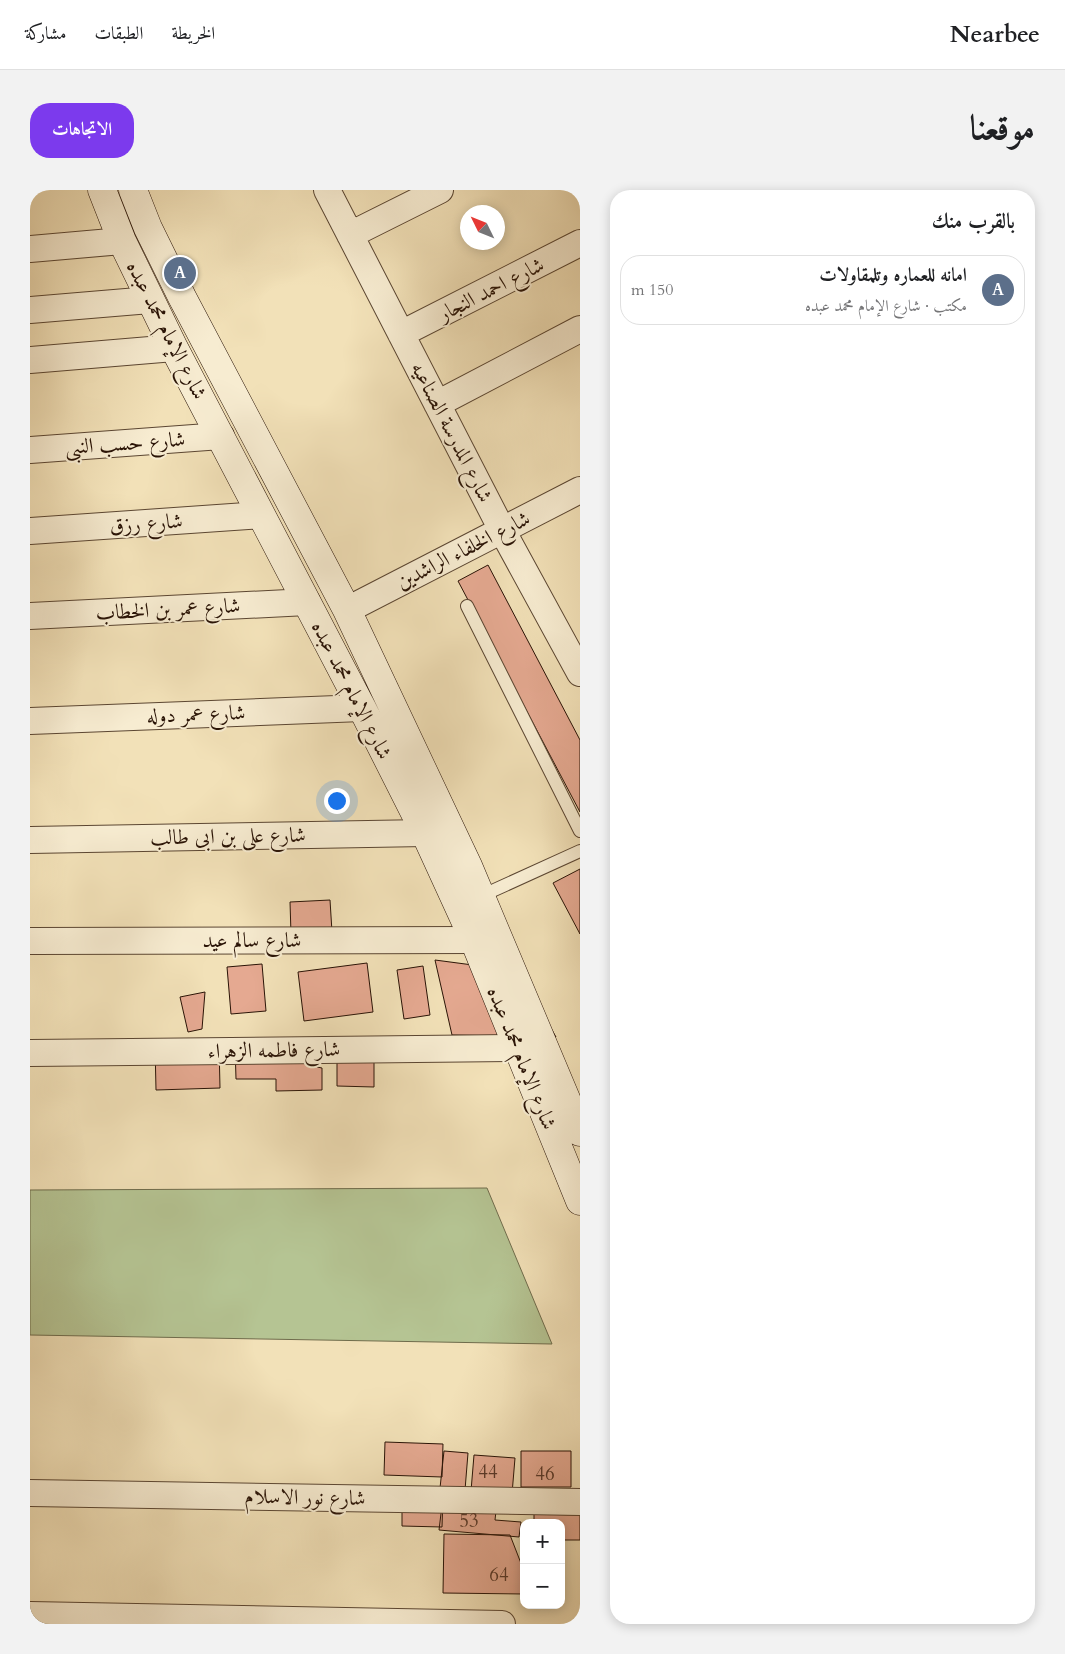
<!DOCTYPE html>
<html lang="ar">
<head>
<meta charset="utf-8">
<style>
  :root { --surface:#fff; --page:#f2f2f2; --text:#202124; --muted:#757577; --line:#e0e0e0; --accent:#7c3aed }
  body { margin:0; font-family:Cardo,Amiri,serif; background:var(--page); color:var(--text); direction:rtl }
  .controls { position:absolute; right:15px; bottom:15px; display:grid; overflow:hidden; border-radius:10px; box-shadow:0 2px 12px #0003 }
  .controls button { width:45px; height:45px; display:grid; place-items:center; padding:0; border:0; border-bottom:1px solid var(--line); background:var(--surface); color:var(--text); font:25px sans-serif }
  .compass { position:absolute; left:430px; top:15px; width:45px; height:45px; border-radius:50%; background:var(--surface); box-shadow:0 2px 12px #0003; rotate:313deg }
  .you { position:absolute; left:306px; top:610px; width:18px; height:18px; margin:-12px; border:4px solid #fff; border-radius:50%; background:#1a73e8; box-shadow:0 0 0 8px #1a73e833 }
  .badge { display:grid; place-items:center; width:32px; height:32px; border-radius:50%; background:var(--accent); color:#fff; font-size:16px; font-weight:700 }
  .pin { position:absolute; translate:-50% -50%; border:2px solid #fff; box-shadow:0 1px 5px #0006 }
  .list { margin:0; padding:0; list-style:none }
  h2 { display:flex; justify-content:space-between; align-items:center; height:65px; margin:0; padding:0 20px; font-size:21px }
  h2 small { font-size:16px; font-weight:400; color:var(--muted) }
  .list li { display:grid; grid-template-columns:32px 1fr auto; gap:15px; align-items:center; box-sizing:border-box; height:70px; margin:0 10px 10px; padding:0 10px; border:1px solid var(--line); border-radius:20px }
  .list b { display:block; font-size:19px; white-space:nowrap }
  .list p { margin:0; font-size:16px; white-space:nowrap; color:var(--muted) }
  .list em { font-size:16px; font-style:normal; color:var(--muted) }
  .map { position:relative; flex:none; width:550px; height:1434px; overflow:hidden; direction:ltr; border-radius:20px }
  header { display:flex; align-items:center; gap:30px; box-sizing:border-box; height:70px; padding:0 25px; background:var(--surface); border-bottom:1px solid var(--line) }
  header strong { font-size:24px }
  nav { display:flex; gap:28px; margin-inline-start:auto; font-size:18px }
  .intro { display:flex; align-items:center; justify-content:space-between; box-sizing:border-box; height:120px; padding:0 30px }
  h1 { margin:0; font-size:35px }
  .button { padding:12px 22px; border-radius:20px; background:var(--accent); color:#fff; font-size:18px; font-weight:700 }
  main { display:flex; gap:30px; padding:0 30px }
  aside { flex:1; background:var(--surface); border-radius:20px; box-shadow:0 2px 12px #0003 }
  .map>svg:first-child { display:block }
  .green { fill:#b5c493; stroke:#6f6c4c }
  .building { fill:#e5a991; stroke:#291306 }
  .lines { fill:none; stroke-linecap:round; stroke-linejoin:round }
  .lane-casing { stroke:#5b4632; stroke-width:14 }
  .street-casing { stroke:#5b4632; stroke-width:28 }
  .secondary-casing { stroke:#291306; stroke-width:29 }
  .lane { stroke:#f7ecd1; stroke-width:12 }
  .street { stroke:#f7ecd1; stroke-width:26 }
  .secondary { stroke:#f7ecd1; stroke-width:28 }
  .labels { text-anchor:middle; stroke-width:4; stroke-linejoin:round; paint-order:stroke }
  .number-label { font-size:19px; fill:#583829 }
  .street-label { font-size:21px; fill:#291306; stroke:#f7ecd1 }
</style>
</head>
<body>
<header>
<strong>Nearbee</strong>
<nav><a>الخريطة</a><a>الطبقات</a><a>مشاركة</a></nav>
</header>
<div class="intro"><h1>موقعنا</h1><a class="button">الاتجاهات</a></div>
<main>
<aside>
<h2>بالقرب منك<small></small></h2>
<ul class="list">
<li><span class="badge" style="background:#5c6f8a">A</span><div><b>امانه للعماره وتلمقاولات</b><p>مكتب · شارع الإمام محمد عبده</p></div><em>150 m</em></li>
</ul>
</aside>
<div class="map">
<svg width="550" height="1434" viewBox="0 0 550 1434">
  <rect width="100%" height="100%" fill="#f2e1b8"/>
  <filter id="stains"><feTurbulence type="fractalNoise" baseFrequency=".004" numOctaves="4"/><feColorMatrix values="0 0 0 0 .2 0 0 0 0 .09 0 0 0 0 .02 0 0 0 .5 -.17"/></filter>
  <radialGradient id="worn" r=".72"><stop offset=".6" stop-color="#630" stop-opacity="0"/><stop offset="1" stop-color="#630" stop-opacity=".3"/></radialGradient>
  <!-- green -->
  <path class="green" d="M457 998 522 1154 0 1145V1000Z"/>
  <!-- building -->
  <path class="building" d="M458 375 550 550V622L428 391Z
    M550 679V744L523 693Z
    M300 710 302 742 261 744 260 712Z
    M405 770 488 781 526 847 422 845Z
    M337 773 343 822 274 831 268 782Z
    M232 774 236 821 201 824 197 777Z
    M393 776 400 825 374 829 367 780Z
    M175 802 172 839 158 842 150 807Z
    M307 853H344V897L307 896Z
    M189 854 190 898 126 900 125 855Z
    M277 854 287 877 292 878V900L246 901V889H206L205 855Z
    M355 1252 413 1254 412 1287 354 1285Z
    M414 1261 438 1263 435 1300 410 1298Z
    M491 1261H541V1297H491Z
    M444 1265 485 1268 482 1304 441 1301Z
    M372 1305H413L412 1337 372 1336Z
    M413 1307 467 1312 465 1330 491 1332 489 1347 409 1340Z
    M504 1324 550 1325V1350H531V1333H504Z
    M414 1344 480 1345 494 1381V1404L413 1403Z"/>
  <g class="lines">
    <!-- lane casing -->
    <g class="lane-casing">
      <path id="lane" d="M437 416 550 641
        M451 706 550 661"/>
    </g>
    <!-- street casing -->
    <g class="street-casing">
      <path id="street" d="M297 0 472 340 550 483
        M320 45 410 0
        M0 59 92 51
        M0 120 120 110
        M371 144 550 53
        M0 170 144 158
        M407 214 550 139
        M0 260 191 246
        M0 341 231 325
        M317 420 550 300
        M0 426 277 412
        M0 531 332 518
        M0 650 395 643
        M0 751 444 750
        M0 863 489 858
        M0 1303 550 1312
        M0 1425 472 1434"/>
    </g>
    <!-- secondary casing -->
    <g class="secondary-casing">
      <path id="secondary" d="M72 0 92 51 144 158 332 518 395 643 444 750 550 1011
        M103 0 118 38 152 107 317 420 438 676 550 942"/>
    </g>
    <!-- lane -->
    <use href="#lane" class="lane"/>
    <!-- street -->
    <use href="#street" class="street"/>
    <!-- secondary -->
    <use href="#secondary" class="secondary"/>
  </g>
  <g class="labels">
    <!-- number labels -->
    <g class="number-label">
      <text x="458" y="1288">44</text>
      <text x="515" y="1290">46</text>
      <text x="439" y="1337">53</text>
      <text x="469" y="1391">64</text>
    </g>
    <!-- street labels -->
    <g class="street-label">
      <text transform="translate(461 99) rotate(-27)" y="7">شارع احمد النجار</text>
      <text transform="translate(137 140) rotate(63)" y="7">شارع الإمام محمد عبده</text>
      <text transform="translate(422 242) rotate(63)" y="7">شارع المدرسة الصناعيه</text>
      <text transform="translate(95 253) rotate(-4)" y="7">شارع حسب النبى</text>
      <text transform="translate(116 333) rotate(-4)" y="7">شارع رزق</text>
      <text transform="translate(433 360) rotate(-27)" y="7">شارع الخلفاء الراشدين</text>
      <text transform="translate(138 419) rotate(-3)" y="7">شارع عمر بن الخطاب</text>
      <text transform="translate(322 500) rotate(63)" y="7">شارع الإمام محمد عبده</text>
      <text transform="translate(166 524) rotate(-2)" y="7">شارع عمر دوله</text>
      <text transform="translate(198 646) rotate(-1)" y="7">شارع على بن ابى طالب</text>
      <text x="222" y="757">شارع سالم عيد</text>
      <text transform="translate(244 860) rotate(-1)" y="7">شارع فاطمه الزهراء</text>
      <text transform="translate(492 868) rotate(68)" y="7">شارع الإمام محمد عبده</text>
      <text transform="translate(275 1307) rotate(1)" y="7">شارع نور الاسلام</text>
    </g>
  </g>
  <rect width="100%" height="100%" filter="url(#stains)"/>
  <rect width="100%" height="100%" fill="url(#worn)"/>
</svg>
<div class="controls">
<button>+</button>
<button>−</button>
</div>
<svg class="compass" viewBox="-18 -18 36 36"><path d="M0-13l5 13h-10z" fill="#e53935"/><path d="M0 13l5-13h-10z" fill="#757577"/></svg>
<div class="you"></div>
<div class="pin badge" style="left:150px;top:83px;background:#5c6f8a">A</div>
</div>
</main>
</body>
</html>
